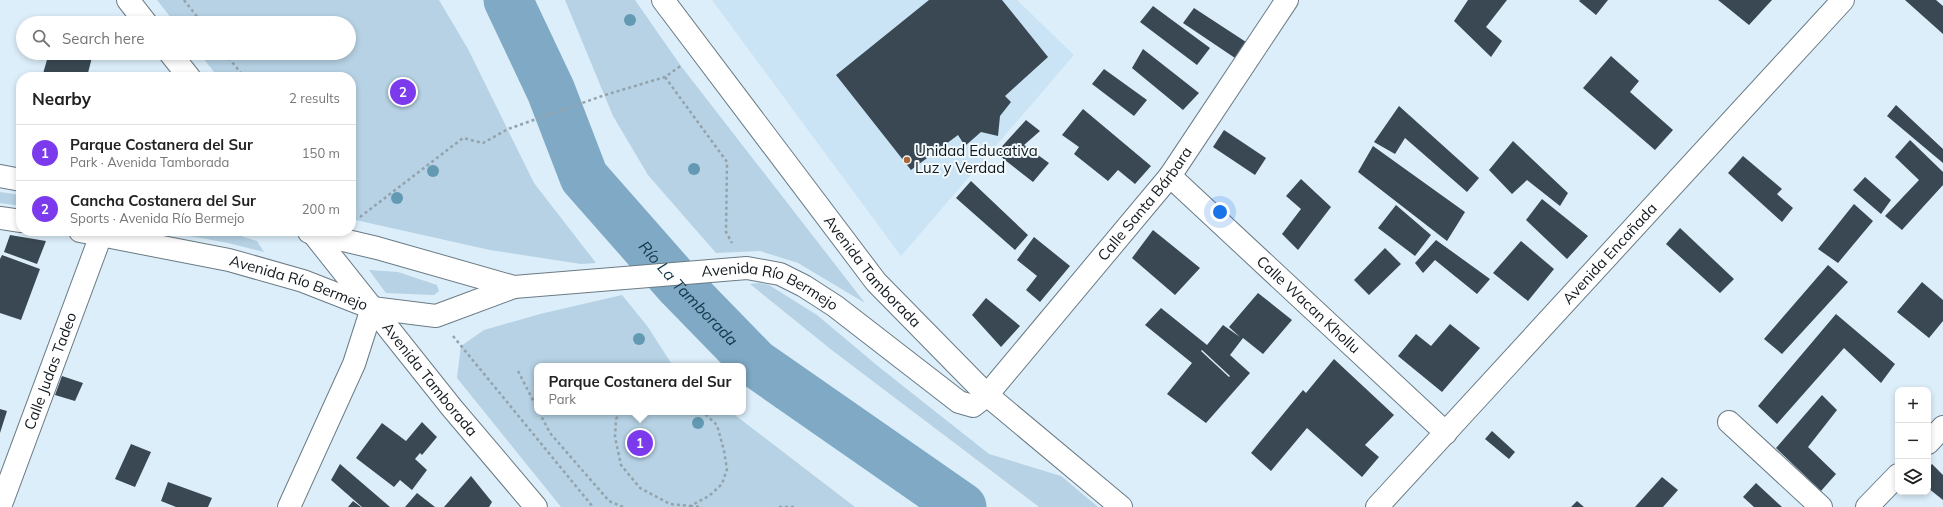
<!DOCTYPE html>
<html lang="en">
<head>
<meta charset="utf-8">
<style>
  :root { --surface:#fff; --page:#f2f2f2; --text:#222; --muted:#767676; --line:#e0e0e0; --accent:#7c3aed }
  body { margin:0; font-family:Mulish,sans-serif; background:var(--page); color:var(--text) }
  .controls { position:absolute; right:12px; bottom:12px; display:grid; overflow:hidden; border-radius:8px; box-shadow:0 2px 6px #0003 }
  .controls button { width:36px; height:36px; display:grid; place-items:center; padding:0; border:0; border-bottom:1px solid var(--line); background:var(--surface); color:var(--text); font:20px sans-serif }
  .you { position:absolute; left:1220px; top:212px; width:14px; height:14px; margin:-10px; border:3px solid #fff; border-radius:50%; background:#1a73e8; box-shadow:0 0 0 6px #1a73e833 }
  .badge { display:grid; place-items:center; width:26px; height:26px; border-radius:50%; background:var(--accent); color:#fff; font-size:13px; font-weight:700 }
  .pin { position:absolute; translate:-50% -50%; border:2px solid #fff; box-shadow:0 1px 4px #0006 }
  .popup { position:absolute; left:534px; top:363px; width:212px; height:52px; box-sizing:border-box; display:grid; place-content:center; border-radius:8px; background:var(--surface); filter:drop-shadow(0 1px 3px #0005); font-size:13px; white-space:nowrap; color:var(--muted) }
  .popup b { font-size:15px; color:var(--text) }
  .popup::after { content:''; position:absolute; left:50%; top:100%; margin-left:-8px; border:8px solid transparent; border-top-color:var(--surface) }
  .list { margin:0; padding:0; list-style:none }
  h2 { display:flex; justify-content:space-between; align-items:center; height:52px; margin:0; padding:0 16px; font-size:17px }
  h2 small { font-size:13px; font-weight:400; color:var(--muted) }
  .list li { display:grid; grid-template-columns:26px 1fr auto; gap:12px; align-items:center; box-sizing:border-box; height:56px; padding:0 16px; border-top:1px solid var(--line) }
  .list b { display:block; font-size:15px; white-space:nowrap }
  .list p { margin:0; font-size:13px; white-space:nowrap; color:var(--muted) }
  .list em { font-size:13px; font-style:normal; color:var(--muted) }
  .icon { flex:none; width:22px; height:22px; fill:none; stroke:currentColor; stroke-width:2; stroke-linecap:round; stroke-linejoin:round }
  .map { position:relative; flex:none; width:1943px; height:507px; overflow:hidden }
  .search { position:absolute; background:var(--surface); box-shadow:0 2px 6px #0003; left:16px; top:16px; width:340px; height:44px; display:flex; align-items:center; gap:10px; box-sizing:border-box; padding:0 14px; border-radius:22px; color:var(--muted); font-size:15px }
  .panel { position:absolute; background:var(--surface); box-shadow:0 2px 6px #0003; left:16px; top:72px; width:340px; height:164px; border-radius:16px }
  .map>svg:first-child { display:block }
  .built { fill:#cae4f5 }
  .green { fill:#b6d2e4 }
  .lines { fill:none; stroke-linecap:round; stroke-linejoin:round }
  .river { stroke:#7fa9c4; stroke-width:49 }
  .building { fill:#394852; fill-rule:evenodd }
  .minor-casing { stroke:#6a7b85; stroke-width:24 }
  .major-casing { stroke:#6a7b85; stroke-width:24 }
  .path { stroke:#94a2ab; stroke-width:2.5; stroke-dasharray:3 3; stroke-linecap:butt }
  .minor { stroke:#fff; stroke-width:22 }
  .major { stroke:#fff; stroke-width:22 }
  .tree { fill:#6399b2 }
  .poi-dot { fill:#ab6836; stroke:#f2fafe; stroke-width:1.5 }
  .labels { text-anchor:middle; stroke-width:4; stroke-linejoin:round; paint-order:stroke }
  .poi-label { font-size:15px; fill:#12191d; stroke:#f2fafe; text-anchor:start }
  .street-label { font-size:15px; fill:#12191d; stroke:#f2fafe }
  .water-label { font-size:16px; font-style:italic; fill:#13384b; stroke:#f2fafe }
</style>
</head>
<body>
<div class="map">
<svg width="1943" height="507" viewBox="0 0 1943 507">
  <rect width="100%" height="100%" fill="#dceefa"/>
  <!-- built -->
  <path class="built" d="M712 0H1017L1074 55 901 256Z"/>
  <!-- green -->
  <path class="green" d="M157 0H439L468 49 534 183 596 263 581 264 490 250 351 219V77H218L199 53H349V23H175Z
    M565 0H635L681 66 865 303 798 263 760 251 716 253 648 175 613 116Z
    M0 192 21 195V206L0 203Z
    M162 231 228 232 257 241 264 252 228 243Z
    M369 270 398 272 437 285 439 291 434 295 386 293Z
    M759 283 769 285 817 315 879 367 989 454 1061 476 1098 507H1039L833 351 750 284Z
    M622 295 648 327 673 366H537V412H731L855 507H561L457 378 461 346 484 330 540 314Z"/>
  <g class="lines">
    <!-- river -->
    <path class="river" id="s1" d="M508 0 551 91 584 177 680 286 755 363 962 507"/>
  </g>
  <!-- building -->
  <path class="building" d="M929 0H1002L1048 57 1005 96 1011 102 1000 116 998 136 981 132 965 146 958 135 911 170 836 75Z
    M1468 0H1507L1486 27 1502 41 1491 57 1454 21Z
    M1580 0H1608L1596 15 1579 1Z
    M1718 0H1772L1749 25Z
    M1905 0H1936L1943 6V34Z
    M1153 6 1210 48 1197 65 1140 22Z
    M1194 8 1246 42 1235 58 1183 23Z
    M1143 49 1199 93 1183 110 1132 68Z
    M49 53H93L87 77H42Z
    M1611 56 1639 81 1630 92 1673 130 1655 150 1583 88Z
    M1104 69 1147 100 1134 116 1092 84Z
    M1896 105 1943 149V163L1887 116Z
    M1399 106 1479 178 1467 192 1405 138 1395 154 1374 142Z
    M1083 109 1151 166 1135 184 1118 170 1108 181 1074 154 1079 147 1062 135Z
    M1026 120 1040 131 1024 145 1049 163 1033 182 996 153Z
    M1224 130 1266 158 1255 175 1213 147Z
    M1910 140 1943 172V185L1902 230 1885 216 1919 180 1895 157Z
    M1513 141 1568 193 1560 206 1527 180 1512 194 1489 170Z
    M1373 146 1465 212 1447 241 1358 172Z
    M1743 156 1782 189 1777 194 1793 208 1782 222 1728 173Z
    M1865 177 1891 200 1881 214 1853 190Z
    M1301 179 1331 207 1298 250 1282 234 1301 209 1286 196Z
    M971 181 1028 235 1015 250 956 198Z
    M1542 199 1588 236 1567 259 1526 220Z
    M1854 204 1873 221 1838 263 1818 249Z
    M1396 205 1431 235 1415 256 1378 228Z
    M1680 228 1734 279 1720 293 1666 244Z
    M1153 230 1200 268 1175 295 1132 258Z
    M10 235 46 241 37 264 4 252Z
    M1034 237 1070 266 1040 302 1026 290 1037 276 1017 260Z
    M1436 240 1490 279 1477 294 1435 260 1423 273 1415 263Z
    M1521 241 1554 269 1528 301 1493 273Z
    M1385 248 1401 264 1369 295 1354 280Z
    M2 255 40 269 21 320 0 313V259Z
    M1828 265 1848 282 1782 354 1764 339Z
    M1922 282 1943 300V321L1929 338 1897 312Z
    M1258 293 1292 320 1263 354 1243 338 1230 355 1250 373 1206 423 1167 394 1192 363 1145 325 1161 308 1207 345 1223 325 1240 337 1229 327ZM1202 350 1230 376 1229 377 1201 351Z
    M986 298 1020 326 1001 347 972 315Z
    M1836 314 1895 364 1881 383 1844 348 1777 424 1758 406Z
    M1450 324 1480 348 1442 392 1398 356 1416 334 1431 346Z
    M1334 359 1394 415 1365 445 1379 457 1362 477 1307 428 1271 471 1251 453 1303 390 1306 393Z
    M62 376 83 383 75 401 55 395Z
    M1822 395 1837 410 1808 447 1836 474 1821 491 1776 448Z
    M0 409 7 411 0 433Z
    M422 422 437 437 422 455 420 453 415 459 427 470 412 490 400 480 394 487 356 458 382 423 406 441Z
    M1492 431 1515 452 1509 459 1485 439Z
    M131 444 151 452 135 487 115 479Z
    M340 464 390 507H362L331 480Z
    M1932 464 1943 475V500L1928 488V468Z
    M471 476 492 502 489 507H444Z
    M1662 477 1678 490 1663 507H1635Z
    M168 482 212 498 208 507H176L161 501Z
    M1756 483 1782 507H1754L1743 497Z
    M417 493 435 507H405Z
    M353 501 361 507H348Z
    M1577 501 1584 507H1571Z"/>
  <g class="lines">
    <!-- minor casing -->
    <g class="minor-casing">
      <g id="minor">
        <path id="s2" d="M1170 176 1446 433"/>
        <path id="s3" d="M987 395 1170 176 1287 0"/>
        <path d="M1729 422 1821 507"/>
        <path d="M1928 443 1943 427"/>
        <path id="s4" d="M0 507 101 235"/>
        <path d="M289 507 354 364 372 308"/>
        <path d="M1867 507 1898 475"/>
      </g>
    </g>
    <!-- major casing -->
    <g class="major-casing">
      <g id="major">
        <path d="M128 0 146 23"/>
        <path id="s5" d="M663 0 876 282 987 395 1121 507"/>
        <path d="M170 53 189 77"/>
        <path d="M0 176 21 180"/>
        <path d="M0 218 21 221"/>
        <path id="s6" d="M80 231 229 260 303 281 372 308 436 316 514 287 747 268 780 274 804 286 835 306 959 402 973 406 987 395"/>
        <path id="s7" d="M311 231 452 408 536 507"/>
        <path d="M309 232 377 248 514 287"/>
        <path id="s8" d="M1377 507 1843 0"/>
      </g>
    </g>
    <!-- path -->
    <path class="path" d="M184 0 202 23
      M225 53 244 77
      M665 77 727 162 726 232 732 243
      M360 217 463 138 483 143 508 129 605 95 665 77 682 65
      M453 336 593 507
      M518 371 537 408
      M539 412 550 433 609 501 623 507
      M621 412 616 419 615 437 621 465 640 488 670 504 690 506 709 496 722 484 727 469 724 451 717 425 703 412
      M690 506 702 507
      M779 507H794"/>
    <!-- minor -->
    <use href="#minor" class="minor"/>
    <!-- major -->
    <use href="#major" class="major"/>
  </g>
  <!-- trees -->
  <g class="tree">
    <circle cx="630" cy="20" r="6"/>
    <circle cx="694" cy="169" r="6"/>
    <circle cx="433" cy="171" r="6"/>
    <circle cx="397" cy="198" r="6"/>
    <circle cx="639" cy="339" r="6"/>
    <circle cx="698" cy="423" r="6"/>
  </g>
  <!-- markers -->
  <circle class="poi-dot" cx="907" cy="160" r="4"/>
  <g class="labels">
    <!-- poi labels -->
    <g class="poi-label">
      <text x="915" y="156">Unidad Educativa<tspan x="915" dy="17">Luz y Verdad</tspan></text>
    </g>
    <!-- street labels -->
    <g class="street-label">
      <text dy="5" stroke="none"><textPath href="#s3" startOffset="248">Calle Santa Bárbara</textPath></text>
      <text dy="5" stroke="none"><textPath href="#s8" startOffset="344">Avenida Encañada</textPath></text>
      <text dy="5" stroke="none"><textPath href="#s5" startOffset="343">Avenida Tamborada</textPath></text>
      <text dy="5" stroke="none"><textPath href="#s6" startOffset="225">Avenida Río Bermejo</textPath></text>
      <text dy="5" stroke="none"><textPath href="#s6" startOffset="711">Avenida Río Bermejo</textPath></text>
      <text dy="5" stroke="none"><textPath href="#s2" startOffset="189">Calle Wacan Khollu</textPath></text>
      <text dy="5" stroke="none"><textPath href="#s4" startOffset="145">Calle Judas Tadeo</textPath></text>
      <text dy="5" stroke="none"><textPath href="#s7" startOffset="190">Avenida Tamborada</textPath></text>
    </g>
    <!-- water labels -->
    <g class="water-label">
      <text dy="6" stroke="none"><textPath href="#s1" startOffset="349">Río La Tamborada</textPath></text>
    </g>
  </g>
</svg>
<div class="controls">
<button>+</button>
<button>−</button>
<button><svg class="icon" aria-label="layers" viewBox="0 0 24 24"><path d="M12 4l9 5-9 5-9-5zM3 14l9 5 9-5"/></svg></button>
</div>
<div class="you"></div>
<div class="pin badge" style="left:640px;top:443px">1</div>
<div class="popup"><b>Parque Costanera del Sur</b>Park</div>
<div class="pin badge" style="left:403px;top:92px">2</div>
<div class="search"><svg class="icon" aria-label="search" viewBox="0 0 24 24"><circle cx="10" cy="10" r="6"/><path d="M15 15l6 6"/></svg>Search here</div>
<section class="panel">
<h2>Nearby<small>2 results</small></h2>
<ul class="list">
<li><span class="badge">1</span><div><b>Parque Costanera del Sur</b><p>Park · Avenida Tamborada</p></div><em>150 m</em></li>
<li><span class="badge">2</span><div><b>Cancha Costanera del Sur</b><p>Sports · Avenida Río Bermejo</p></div><em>200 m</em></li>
</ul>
</section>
</div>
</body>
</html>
